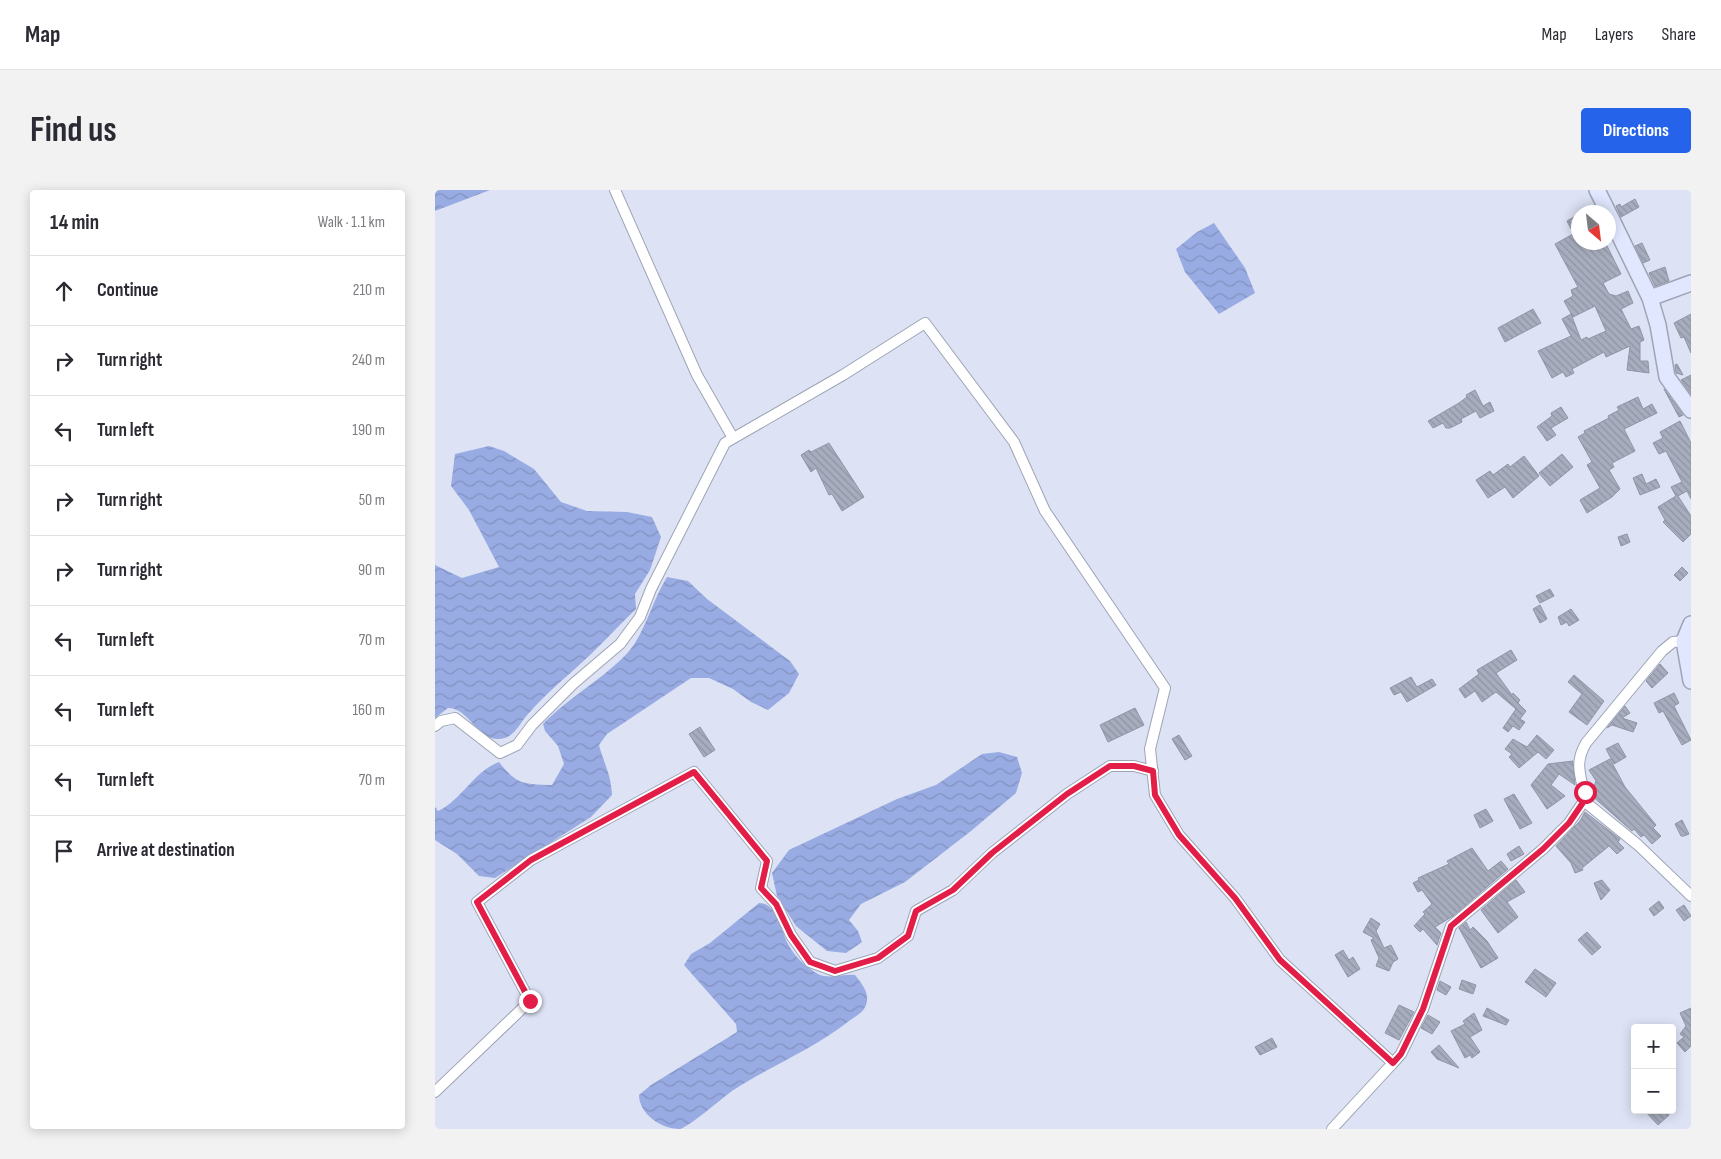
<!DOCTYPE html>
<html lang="en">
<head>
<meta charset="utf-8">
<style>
  :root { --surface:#fff; --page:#f2f2f3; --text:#2b2b33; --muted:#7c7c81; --line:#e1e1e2; --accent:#2563eb }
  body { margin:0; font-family:"Sofia Sans Condensed",sans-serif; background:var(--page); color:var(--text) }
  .controls { position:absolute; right:15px; bottom:15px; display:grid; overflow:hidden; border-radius:5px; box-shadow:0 2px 12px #0003 }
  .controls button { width:45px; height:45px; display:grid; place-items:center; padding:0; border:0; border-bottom:1px solid var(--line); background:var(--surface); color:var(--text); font:25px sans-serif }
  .compass { position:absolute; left:1136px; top:15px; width:45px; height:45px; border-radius:50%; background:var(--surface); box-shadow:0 2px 12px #0003; rotate:152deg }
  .stop { position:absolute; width:15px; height:15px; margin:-11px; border:4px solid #e11d48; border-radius:50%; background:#fff }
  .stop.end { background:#e11d48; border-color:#fff; box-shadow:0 1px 5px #0008 }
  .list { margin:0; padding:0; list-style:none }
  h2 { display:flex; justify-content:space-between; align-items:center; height:65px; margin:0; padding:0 20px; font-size:21px }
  h2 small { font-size:16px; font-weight:400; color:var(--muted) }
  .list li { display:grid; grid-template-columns:32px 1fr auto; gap:15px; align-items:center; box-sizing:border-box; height:70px; padding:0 20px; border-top:1px solid var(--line) }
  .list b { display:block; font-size:19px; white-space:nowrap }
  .list em { font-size:16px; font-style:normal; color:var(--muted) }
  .icon { flex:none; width:28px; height:28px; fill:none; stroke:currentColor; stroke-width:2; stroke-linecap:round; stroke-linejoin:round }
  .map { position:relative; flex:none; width:1256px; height:939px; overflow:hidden; border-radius:5px }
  header { display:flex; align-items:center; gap:30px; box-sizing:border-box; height:70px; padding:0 25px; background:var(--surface); border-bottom:1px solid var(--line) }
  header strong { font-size:24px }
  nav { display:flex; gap:28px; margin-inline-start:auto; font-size:18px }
  .intro { display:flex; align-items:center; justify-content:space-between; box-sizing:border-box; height:120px; padding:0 30px }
  h1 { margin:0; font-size:35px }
  .button { padding:12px 22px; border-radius:5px; background:var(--accent); color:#fff; font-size:18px; font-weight:700 }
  main { display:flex; gap:30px; padding:0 30px }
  aside { flex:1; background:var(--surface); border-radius:5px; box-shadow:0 2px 12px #0003 }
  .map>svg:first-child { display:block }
  .water { fill:url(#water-waves) }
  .building { fill:url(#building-back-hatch); stroke:#8f95a5 }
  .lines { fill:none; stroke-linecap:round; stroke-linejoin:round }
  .street-casing { stroke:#9ea4b5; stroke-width:12 }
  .secondary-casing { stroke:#9ea4b5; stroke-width:18 }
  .street { stroke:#fff; stroke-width:10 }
  .secondary { stroke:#e0e7fe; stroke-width:15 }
  .route { stroke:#e11d48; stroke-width:6 }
</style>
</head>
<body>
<header>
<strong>Map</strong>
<nav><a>Map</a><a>Layers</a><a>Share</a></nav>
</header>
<div class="intro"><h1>Find us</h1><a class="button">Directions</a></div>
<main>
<aside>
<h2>14 min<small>Walk · 1.1 km</small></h2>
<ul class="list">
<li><svg class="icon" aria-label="ahead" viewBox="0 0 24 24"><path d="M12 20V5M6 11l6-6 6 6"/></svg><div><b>Continue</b></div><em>210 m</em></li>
<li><svg class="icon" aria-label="right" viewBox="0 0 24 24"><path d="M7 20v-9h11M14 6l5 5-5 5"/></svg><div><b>Turn right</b></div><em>240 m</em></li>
<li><svg class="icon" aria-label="left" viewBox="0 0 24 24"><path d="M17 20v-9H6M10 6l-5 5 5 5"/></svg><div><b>Turn left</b></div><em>190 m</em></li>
<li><svg class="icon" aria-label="right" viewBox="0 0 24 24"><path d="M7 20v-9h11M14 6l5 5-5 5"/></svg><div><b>Turn right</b></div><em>50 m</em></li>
<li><svg class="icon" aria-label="right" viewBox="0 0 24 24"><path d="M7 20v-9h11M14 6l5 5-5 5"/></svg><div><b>Turn right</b></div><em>90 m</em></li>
<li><svg class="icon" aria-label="left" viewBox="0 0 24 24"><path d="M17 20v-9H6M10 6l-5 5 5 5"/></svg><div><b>Turn left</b></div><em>70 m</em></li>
<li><svg class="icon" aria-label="left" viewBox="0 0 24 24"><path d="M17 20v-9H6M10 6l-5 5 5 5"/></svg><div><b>Turn left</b></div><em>160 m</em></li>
<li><svg class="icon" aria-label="left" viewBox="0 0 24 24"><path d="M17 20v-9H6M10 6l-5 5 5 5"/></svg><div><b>Turn left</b></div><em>70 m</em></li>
<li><svg class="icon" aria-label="arrive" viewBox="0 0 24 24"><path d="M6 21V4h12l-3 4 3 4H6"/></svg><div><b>Arrive at destination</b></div></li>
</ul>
</aside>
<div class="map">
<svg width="1256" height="939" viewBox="0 0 1256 939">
  <defs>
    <pattern id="water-waves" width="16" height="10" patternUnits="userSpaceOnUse" patternTransform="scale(1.25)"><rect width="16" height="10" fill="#98abe2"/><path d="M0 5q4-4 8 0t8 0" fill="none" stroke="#8292c1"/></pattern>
    <pattern id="building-back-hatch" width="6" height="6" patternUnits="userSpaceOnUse" patternTransform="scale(1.25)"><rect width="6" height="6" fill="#a7adbe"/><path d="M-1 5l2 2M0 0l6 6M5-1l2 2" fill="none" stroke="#8f94a2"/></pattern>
  </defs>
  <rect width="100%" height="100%" fill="#dde3f5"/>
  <!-- water -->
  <path class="water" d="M0 0H55L0 21Z
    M779 33 810 78 820 103 784 124 750 82 741 59 762 42Z
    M54 256 69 261 99 279 126 312 152 321 192 322 217 327 226 347 215 380 200 404 201 419C185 434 171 450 155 465 135 484 112 502 94 523 84 533 80 549 63 549 41 549 34 518 13 518L0 528V375L27 388 64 377 34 320 16 296 20 264Z
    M232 387 253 391 272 409 355 471 364 484 354 503 333 520 316 512 298 499 274 488H256L172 544 164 555C169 574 176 584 177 605L156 627 60 688 44 686 22 664 0 650V617L3 621C27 610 38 582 64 572 82 595 89 594 117 595L129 574 123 556 110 541 108 534C133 507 183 480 200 453 213 432 219 408 232 387Z
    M564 562 582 567 587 583 581 603 536 641 470 692 426 714 414 730 423 741 427 752 411 763 392 761 361 736 342 706 337 683 354 660 462 609 501 595 547 564Z
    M324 713C343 713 346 741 353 754 359 766 371 777 383 784 395 790 408 783 420 785 428 795 437 806 429 819 426 824 419 827 414 831 379 859 335 876 297 901 286 909 255 936 245 939 225 939 204 923 204 905L216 895 302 842 301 834 249 775 256 764 275 753Z"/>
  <!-- building -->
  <path class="building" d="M1200 9 1204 17 1186 27 1181 16 1185 14 1186 17Z
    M1144 24V35L1136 39 1132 31Z
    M1140 43 1144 52H1170L1186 84 1168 93 1174 104 1181 106 1193 101 1198 113 1186 119 1196 139 1204 136 1209 150 1205 152V171H1213L1214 183 1192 180 1195 156 1171 167 1169 162 1137 179 1139 183 1131 187 1128 182 1117 188 1103 161 1136 146 1127 129 1136 124 1146 150 1152 147 1153 149 1171 141 1160 116 1138 127 1129 111 1138 106 1136 100 1143 97 1120 54Z
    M1207 53 1215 70 1208 73 1200 56Z
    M1230 77 1234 91 1220 96 1214 83Z
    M1098 119 1106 133 1070 152 1063 138Z
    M1256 124V163L1249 147 1246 148 1239 133Z
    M1242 174 1248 185 1241 183 1240 175Z
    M1256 185V204L1246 190Z
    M1229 199 1248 225 1244 227Z
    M1040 200 1048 216 1055 212 1059 221 1045 228 1041 221 1026 229 1027 232 1015 238H1011L1008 233 998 238 993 231 1024 213 1032 207 1031 205Z
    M1203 207 1208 219 1217 214 1222 223 1189 239 1200 261 1177 273 1179 277 1174 280 1185 299 1177 307 1152 323 1145 310 1165 298 1152 275 1157 272 1143 247 1150 243 1149 241 1174 228 1173 226 1184 220 1182 217Z
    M1126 217 1133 228 1116 238 1121 245 1112 251 1102 237 1117 226 1116 223Z
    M1245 231 1256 253V309L1252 301 1243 306 1256 326V344L1248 352 1228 332 1230 330 1223 317 1241 306 1236 297 1247 292 1231 261 1224 264 1218 253 1228 248 1225 242Z
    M394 253 429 307 407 321 397 304 394 305 381 278 376 282 366 265 374 260 376 262Z
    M1127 264 1138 277 1115 296 1104 283Z
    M1089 266 1104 286 1078 308 1070 297 1053 308 1041 290 1055 281 1058 285 1073 274 1075 277Z
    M1207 284 1211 294 1221 289 1225 297 1205 305 1198 288Z
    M1192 344 1195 352 1186 356 1183 347Z
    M1247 377 1253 383 1245 391 1239 385Z
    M1115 399 1119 406 1105 413 1101 406Z
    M1105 415 1112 429 1105 433 1098 419Z
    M1136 419 1144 430 1134 436 1132 432 1126 435 1123 427Z
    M1076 460 1082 470 1061 483 1077 505 1078 503 1085 510 1083 513 1091 521 1085 529 1090 532 1084 540 1078 536 1073 542 1068 538 1081 519 1061 502 1047 512 1040 501 1030 508 1024 499 1044 484 1042 480Z
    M1225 474 1233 483 1217 498 1211 491Z
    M1139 485 1169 511 1152 535 1134 522 1147 504 1133 492Z
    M976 487 982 497 997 489 1001 495 972 512 966 502 959 505 955 498Z
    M1239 503 1244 513 1239 516 1256 550 1247 555 1228 521 1224 523 1219 513Z
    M1190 516 1195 523 1187 528 1202 533 1198 542 1177 535 1172 538Z
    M700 518 709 535 673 552 665 535Z
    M265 537 280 560 269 567 254 544Z
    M744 545 757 566 750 570 737 549Z
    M1102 545 1119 560 1111 569 1103 562 1084 578 1074 567 1077 564 1070 559 1078 549 1092 557Z
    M1183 553 1191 567 1179 574 1171 559Z
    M1175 569 1190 597 1221 635 1218 638 1226 646 1217 654 1209 645 1206 647 1199 639 1197 641 1156 605 1161 591 1154 580Z
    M1138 571 1140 595 1124 584 1116 595 1130 606 1112 619 1096 595 1113 574Z
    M1079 604 1097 633 1085 639 1069 609Z
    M1051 619 1058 631 1045 638 1039 625Z
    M1150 622 1185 649 1183 652 1189 658 1182 664 1174 656 1147 678 1148 680 1140 683 1136 673 1121 656 1145 631Z
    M1247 630 1254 644 1249 646H1246L1240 634Z
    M1084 656 1089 664 1076 671 1072 664Z
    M1037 658 1053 681 1066 671 1073 679 1018 726 1000 737 1006 743 1002 755 988 739 985 742 979 736 990 724 988 722 997 714 987 700 983 702 978 693 984 690 983 688 1014 674 1012 671Z
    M1081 690 1090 702 1072 712 1083 727 1063 743 1046 720Z
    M1167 690 1175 700 1166 710 1159 693Z
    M1224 711 1229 718 1219 726 1214 719Z
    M1249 715 1256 726 1249 731 1241 720Z
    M936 728 945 734 941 741 949 758 956 755 963 769 958 772 954 781 941 776 944 768 936 750 939 748 928 742Z
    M1031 732 1035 740 1038 737 1052 751 1063 768 1046 778 1024 738Z
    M1152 742 1166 757 1157 765 1143 750Z
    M908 760 914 770 918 767 925 779 913 787 900 765Z
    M1100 779 1121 793 1111 807 1090 792Z
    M1027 790 1041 795 1038 804 1024 799Z
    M1005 791 1016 797 1011 805 1002 800Z
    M964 815 979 822 964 850 950 843Z
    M1052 818 1074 830 1071 835 1048 826Z
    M1256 818V856L1250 862 1242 853 1249 847 1245 844 1251 836 1245 823Z
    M1039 823 1047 840 1035 847 1045 862 1037 868 1035 865 1030 868 1016 841 1030 834 1028 831Z
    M993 825 1005 832 997 844 986 838Z
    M837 848 842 857 825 865 820 857Z
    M1004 855 1024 878 1002 869 996 862Z
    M1209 920H1230L1234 925 1223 935Z"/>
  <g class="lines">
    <!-- street casing -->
    <g class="street-casing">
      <path id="street" d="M180 0 262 185 298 248
        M0 536 6 531 20 528 65 563 82 555 97 535 138 494 185 454 205 427 216 399 290 253 408 185 490 133 579 252 610 321 730 498 715 559 720 605 744 645 800 708 845 770 958 873 897 939
        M1149 611 1203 655 1256 706
        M958 873 966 864 988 819 1016 736 1108 659 1134 633 1149 611C1149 588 1137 577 1151 553L1227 461 1238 452 1249 451
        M0 902 95 811 42 712 96 670 259 582 332 671 326 698 341 714 356 745 375 772 400 781 443 768 473 746 481 721 518 700 557 663 632 604 675 576H699L718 581"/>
    </g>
    <!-- secondary casing -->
    <g class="secondary-casing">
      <path id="secondary" d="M1162 0 1173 22
        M1174 24 1215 108 1223 135 1232 187 1256 220
        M1215 108 1256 93
        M1256 434 1249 451 1256 491"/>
    </g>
    <!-- street -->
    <use href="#street" class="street"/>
    <!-- secondary -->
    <use href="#secondary" class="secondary"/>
  </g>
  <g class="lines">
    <!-- route -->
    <path class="route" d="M95 811 42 712 96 670 259 582 332 671 326 698 341 714 356 745 375 772 400 781 443 768 473 746 481 721 518 700 557 663 632 604 675 576H699L718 581 720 605 744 645 800 708 845 770 958 873 966 864 988 819 1016 736 1108 659 1134 633 1149 611 1150 602"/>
  </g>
</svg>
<div class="controls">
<button>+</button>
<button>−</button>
</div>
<svg class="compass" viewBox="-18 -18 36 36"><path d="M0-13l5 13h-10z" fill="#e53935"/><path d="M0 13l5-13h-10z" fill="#7c7c81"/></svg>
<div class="stop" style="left:1150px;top:602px"></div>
<div class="stop end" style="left:95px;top:811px"></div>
</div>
</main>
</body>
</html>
